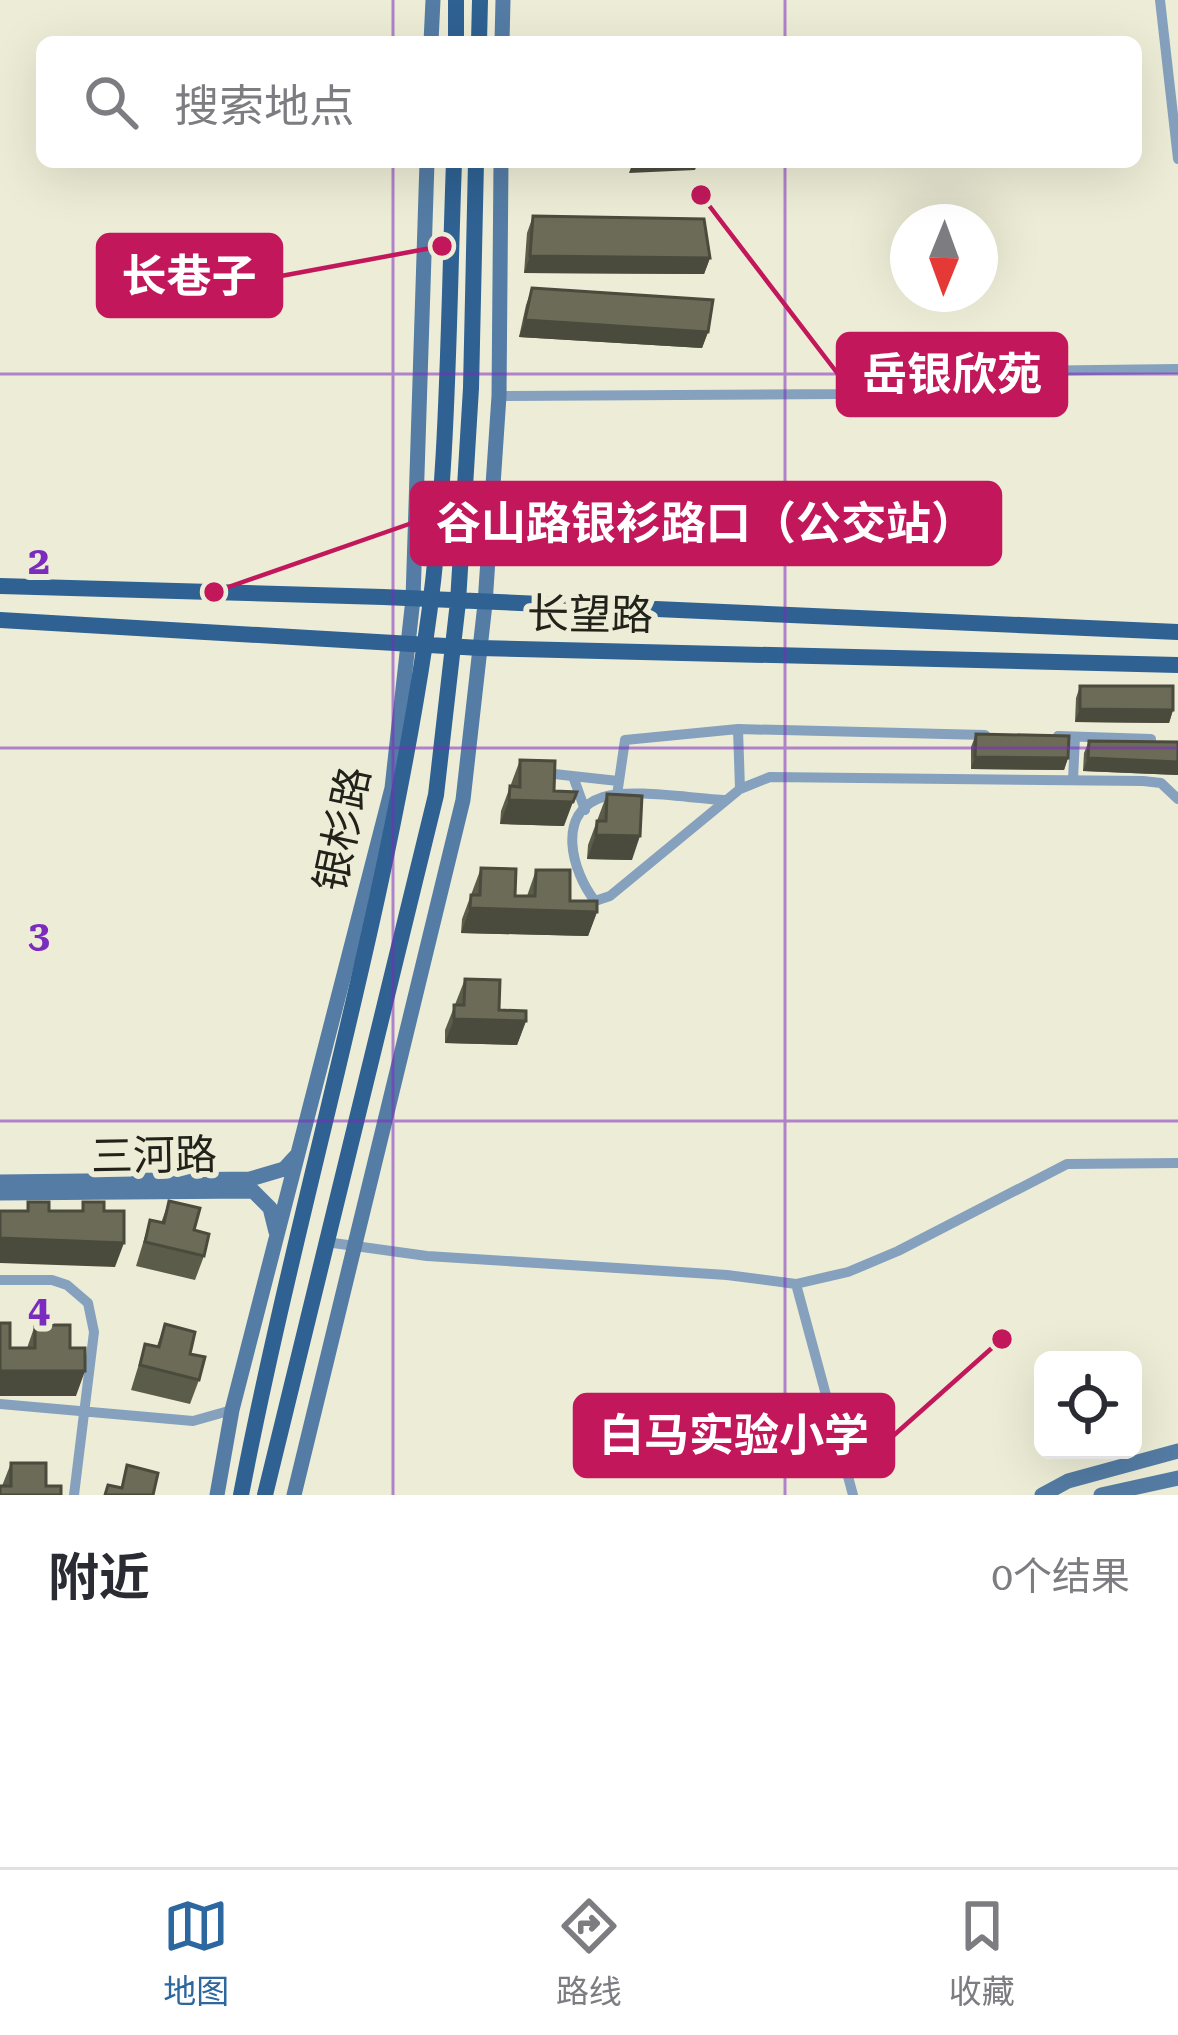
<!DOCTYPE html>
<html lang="zh">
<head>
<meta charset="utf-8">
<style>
  :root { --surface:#fff; --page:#f2f2f3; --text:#2b2b33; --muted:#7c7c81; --line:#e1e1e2; --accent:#2c679f }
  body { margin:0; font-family:"Roboto Serif","Noto Sans SC",serif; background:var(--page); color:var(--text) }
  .controls { position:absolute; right:36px; bottom:36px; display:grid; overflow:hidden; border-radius:18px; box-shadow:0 12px 48px #0002 }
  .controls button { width:108px; height:108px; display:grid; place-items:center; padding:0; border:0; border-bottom:3px solid var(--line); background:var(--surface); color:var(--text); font:60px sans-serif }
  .compass { position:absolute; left:890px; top:204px; width:108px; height:108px; border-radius:50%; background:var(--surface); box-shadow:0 12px 48px #0002; rotate:181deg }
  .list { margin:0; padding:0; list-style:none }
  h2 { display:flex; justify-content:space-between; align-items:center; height:156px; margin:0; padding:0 48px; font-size:51px }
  h2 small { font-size:39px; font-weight:400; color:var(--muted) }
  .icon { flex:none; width:66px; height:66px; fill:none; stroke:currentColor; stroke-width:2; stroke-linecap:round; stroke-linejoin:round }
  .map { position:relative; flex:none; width:1178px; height:1495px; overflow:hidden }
  .search { position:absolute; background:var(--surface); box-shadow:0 12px 48px #0002; left:36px; right:36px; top:36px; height:132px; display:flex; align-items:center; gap:30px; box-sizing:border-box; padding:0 42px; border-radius:18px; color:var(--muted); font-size:45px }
  .sheet { height:372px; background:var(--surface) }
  nav { display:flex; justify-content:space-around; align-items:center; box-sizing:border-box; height:168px; border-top:3px solid var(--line); background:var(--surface); font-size:33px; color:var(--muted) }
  nav a { display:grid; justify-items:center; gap:6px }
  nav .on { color:var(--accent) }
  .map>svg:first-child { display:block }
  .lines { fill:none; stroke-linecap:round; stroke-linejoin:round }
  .street { stroke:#86a1bd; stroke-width:10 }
  .secondary { stroke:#547ca4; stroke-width:15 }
  .primary { stroke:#2f6192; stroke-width:16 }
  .wall { fill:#5c5c4b }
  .shaded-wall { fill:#4b4b3d }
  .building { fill:#6b6b57; stroke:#4b4b3d; stroke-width:3 }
  .grid { fill:none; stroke:#7b2cbf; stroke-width:3; stroke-opacity:0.55 }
  .labels { text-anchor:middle; stroke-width:12; stroke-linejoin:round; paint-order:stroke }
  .street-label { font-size:42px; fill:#22221a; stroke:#ededd7 }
  .grid-label { font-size:39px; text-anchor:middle; font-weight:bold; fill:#7b2cbf; stroke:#ededd7; stroke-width:12; stroke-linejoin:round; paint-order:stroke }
  .leader { fill:none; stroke:#c2185b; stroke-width:4.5 }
  .callout-dot { fill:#c2185b; stroke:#ededd7; stroke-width:4.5 }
  .callout { fill:#c2185b; stroke:#c2185b; stroke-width:4.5 }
  .callout-label { font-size:45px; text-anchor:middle; font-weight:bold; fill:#fff }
</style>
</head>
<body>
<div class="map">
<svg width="1178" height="1495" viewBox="0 0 1178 1495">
  <rect width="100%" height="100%" fill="#ededd7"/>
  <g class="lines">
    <!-- street -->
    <path class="street" d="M1160 0 1178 159
      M499 396 842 394 923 372 1178 369
      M738 729 740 789
      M1058 736 1151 739
      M545 773 618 781
      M574 779 585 810
      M1073 780 1075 737
      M617 795 625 740 738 729 985 735
      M726 800C693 799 634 788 603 797 555 812 572 872 595 901L610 896 740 789 770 777 1143 781 1161 783 1178 799
      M326 1242 427 1256 727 1275 796 1284 848 1272 898 1251 1067 1164 1178 1163
      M0 1280H52L67 1285 88 1303 94 1332 74 1495
      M796 1284 853 1495
      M0 1404 193 1421 232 1410"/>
    <!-- secondary -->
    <path class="secondary" d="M431 42 433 0
      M502 42 503 0
      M0 1182 250 1179 284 1169 296 1156
      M0 1193 253 1191 270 1208 276 1232
      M217 1495 232 1410 392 788 413 599 427 162
      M294 1495 463 800 485 604 499 396 501 162
      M1042 1495 1068 1481 1178 1451
      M1101 1495 1178 1478"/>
    <!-- primary -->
    <path class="primary" d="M456 42V0
      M479 42 480 0
      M0 586 383 597 1178 632
      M0 620 480 648 1178 665
      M241 1495C296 1210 382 930 425 643 449 484 448 322 454 162
      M265 1495 436 795 458 602 471 388 476 162"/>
  </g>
  <!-- wall -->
  <path class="wall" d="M533 216 710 258 704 274 524 273 527 233Z
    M532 288 708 332 702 348 519 337 526 305Z
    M1080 686 1173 710 1169 723 1075 722 1076 698Z
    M976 734 1068 758 1064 770 971 769V747Z
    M1089 741 1178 742V775L1083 771 1084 753Z
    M520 760 554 791 564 826 500 824 501 811Z
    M607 794 632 860 587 859 588 845Z
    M481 868 515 896H527L536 870 570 901 597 912 588 936 461 933 462 919Z
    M465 979 499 1010 526 1021 517 1045 445 1043V1030Z
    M169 1201 194 1230 204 1256 195 1280 136 1266 150 1220 161 1223Z
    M0 1323 10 1348H27L35 1325 70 1348 76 1396H0Z
    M165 1324 190 1354 199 1380 190 1404 131 1390 145 1344 157 1346Z
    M11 1463 46 1486H2Z"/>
  <!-- shaded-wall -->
  <path class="shaded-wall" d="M633 162H698L695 170 629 173Z
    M530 256 710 258 704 274 524 273Z
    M525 320 708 332 702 348 519 337Z
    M1080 709 1173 710 1169 723 1075 722Z
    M975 757 1068 758 1064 770 971 769Z
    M1088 758 1178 762V775L1083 771Z
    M509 800 573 802 564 826 500 824Z
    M596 835 640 836 632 860 587 859Z
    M470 908 597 912 588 936 461 933Z
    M454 1019 526 1021 517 1045 445 1043Z
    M0 1238 124 1243 115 1267 0 1263Z
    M0 1371H85L76 1396H0Z"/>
  <!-- building -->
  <path class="building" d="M533 216 704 219 710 258 530 256Z
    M532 288 713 300 708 332 525 320Z
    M1080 686H1173V710L1080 709Z
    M976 734 1069 736 1068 758 975 757Z
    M1089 741 1178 742V762L1088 758Z
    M520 760 555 761 554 791 577 792 573 802 509 800 510 786 520 787Z
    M607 794 642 796 640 836 596 835 597 821H606Z
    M481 868 516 869 515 896H535L536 870H570V901H597V912L470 908 471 895H480Z
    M465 979 500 980 499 1010 526 1011V1021L454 1019V1005H464Z
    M169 1201 200 1208 194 1230 209 1234 204 1256 145 1242 150 1220 164 1223Z
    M28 1202H49V1211H83V1202H104V1211H124V1243L0 1238V1211H28Z
    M0 1323H10V1348H35V1325H70V1348H85V1371H0Z
    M165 1324 195 1332 190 1354 205 1357 199 1380 140 1365 145 1344 159 1347Z
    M11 1463H46V1486H61V1495H0V1486H11Z
    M127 1465 158 1473 153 1495H105L108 1485 122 1488Z"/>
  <!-- grid -->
  <path class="grid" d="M393 0V42M785 0V42M393 162V1495M785 162V1495M0 374H1178M0 748H1178M0 1121H1178"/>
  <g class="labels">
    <!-- street labels -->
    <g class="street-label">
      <text transform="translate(590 614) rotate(1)" y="15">长望路</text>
      <text transform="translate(342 829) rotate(-78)" y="15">银杉路</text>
      <text transform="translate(154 1155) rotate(-1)" y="15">三河路</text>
    </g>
  </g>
  <g class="grid-label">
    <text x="39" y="574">2</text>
    <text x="39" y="948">3</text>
    <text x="39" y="1322">4</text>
  </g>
  <!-- callouts -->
  <path class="leader" d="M442 246L281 276M701 195L838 374M214 592L412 523M1002 1339L893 1436"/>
  <g class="callout-dot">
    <circle cx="442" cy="246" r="12"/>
    <circle cx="701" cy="195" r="12"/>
    <circle cx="214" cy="592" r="12"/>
    <circle cx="1002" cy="1339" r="12"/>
  </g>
  <g class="callout">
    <rect x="98" y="235" width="183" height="81" rx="12"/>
    <rect x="838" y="334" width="228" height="81" rx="12"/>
    <rect x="412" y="483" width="588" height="81" rx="12"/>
    <rect x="575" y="1395" width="318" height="81" rx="12"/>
  </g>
  <g class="callout-label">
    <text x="189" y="292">长巷子</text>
    <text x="952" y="390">岳银欣苑</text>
    <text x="706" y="539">谷山路银衫路口（公交站）</text>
    <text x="734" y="1451">白马实验小学</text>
  </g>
</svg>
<div class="controls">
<button><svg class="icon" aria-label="locate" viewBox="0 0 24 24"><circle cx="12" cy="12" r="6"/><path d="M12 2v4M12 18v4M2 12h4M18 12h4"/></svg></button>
</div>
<svg class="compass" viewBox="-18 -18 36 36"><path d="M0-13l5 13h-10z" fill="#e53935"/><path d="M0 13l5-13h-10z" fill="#7c7c81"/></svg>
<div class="search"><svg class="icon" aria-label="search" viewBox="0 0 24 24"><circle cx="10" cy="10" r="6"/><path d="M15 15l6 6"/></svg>搜索地点</div>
</div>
<section class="sheet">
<h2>附近<small>0个结果</small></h2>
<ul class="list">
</ul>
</section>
<nav>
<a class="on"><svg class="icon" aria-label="map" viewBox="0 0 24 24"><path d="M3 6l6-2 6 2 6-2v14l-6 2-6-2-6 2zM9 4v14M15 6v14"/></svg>地图</a>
<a><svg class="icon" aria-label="directions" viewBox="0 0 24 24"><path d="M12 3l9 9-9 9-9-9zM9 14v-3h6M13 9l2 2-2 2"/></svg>路线</a>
<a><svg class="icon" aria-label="saved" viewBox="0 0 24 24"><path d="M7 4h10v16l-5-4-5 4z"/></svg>收藏</a>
</nav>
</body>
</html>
